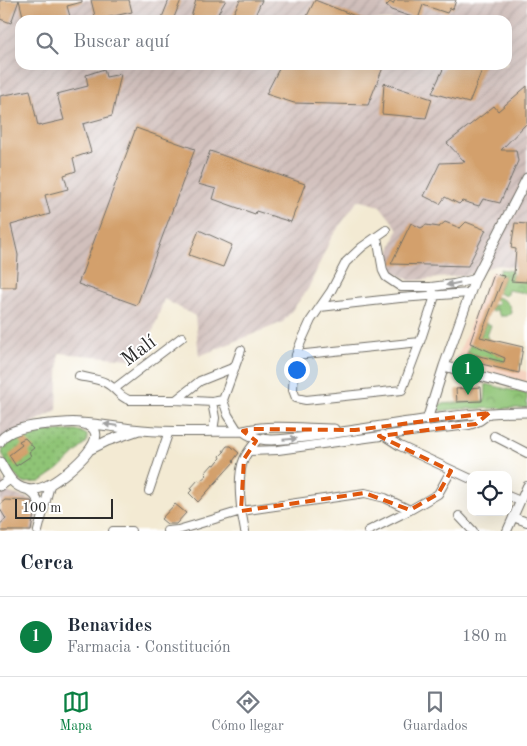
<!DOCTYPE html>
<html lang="es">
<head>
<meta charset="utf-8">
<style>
  :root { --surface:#fff; --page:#f6f6f7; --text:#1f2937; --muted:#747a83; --line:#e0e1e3; --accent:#0b8043 }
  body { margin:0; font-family:"Old Standard TT",serif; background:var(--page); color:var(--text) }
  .controls { position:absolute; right:15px; bottom:15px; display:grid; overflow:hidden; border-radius:10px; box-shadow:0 5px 20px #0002 }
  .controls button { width:45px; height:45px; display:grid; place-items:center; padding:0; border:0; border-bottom:1px solid var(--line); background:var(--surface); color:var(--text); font:25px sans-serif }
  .scale { position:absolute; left:15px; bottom:12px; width:98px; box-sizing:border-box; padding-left:5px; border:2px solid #2b2b2b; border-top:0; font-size:14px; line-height:18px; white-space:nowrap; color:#2b2b2b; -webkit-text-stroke:4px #fff; paint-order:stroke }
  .you { position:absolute; left:296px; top:369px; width:18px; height:18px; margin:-12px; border:4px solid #fff; border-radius:50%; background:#1a73e8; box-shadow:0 0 0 8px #1a73e833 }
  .badge { display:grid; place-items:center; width:32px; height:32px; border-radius:50%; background:var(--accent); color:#fff; font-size:16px; font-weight:700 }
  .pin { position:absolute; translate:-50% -41px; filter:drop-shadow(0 1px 2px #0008) }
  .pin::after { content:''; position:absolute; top:26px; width:18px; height:15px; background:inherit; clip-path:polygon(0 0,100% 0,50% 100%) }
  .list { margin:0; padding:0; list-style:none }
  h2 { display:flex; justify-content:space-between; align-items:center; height:65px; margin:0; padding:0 20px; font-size:21px }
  h2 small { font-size:16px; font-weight:400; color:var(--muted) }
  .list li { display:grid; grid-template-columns:32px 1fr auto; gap:15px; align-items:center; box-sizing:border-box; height:80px; padding:0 20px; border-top:1px solid var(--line) }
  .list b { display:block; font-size:19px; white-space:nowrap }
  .list p { margin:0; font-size:16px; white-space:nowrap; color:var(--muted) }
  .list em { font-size:16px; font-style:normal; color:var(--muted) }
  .icon { flex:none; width:28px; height:28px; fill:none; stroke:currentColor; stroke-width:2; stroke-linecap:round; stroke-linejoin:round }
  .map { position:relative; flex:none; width:527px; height:531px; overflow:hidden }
  .search { position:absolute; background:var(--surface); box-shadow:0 5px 20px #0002; left:15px; right:15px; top:15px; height:55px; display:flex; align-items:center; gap:12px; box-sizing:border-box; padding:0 18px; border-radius:15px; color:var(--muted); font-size:19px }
  .sheet { height:145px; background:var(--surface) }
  nav { display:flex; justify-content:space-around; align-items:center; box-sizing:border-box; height:70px; border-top:1px solid var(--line); background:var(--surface); font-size:14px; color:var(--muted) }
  nav a { display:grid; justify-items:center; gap:2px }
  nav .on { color:var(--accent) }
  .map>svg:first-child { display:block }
  .built { fill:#f5d3c1 }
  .industrial { fill:url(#industrial-furrows); fill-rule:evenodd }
  .grass { fill:url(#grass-dots); stroke:#5d7850 }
  .park { fill:url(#park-crowns); stroke:#5d7850 }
  .building { fill:#d3a06c }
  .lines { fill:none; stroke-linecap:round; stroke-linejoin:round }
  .minor-casing { stroke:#716e66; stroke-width:10 }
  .tertiary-casing { stroke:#716e66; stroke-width:11 }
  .minor { stroke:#fff; stroke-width:8 }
  .tertiary { stroke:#fff; stroke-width:9 }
  .oneway { fill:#a0a0a0 }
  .marked { fill:none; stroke:#df570e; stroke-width:4; stroke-dasharray:10 6; stroke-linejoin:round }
  .labels { text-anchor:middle; stroke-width:4; stroke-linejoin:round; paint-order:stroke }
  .street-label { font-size:20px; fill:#2b2b2b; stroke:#fff }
</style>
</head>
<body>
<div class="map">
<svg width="527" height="531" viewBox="0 0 527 531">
  <defs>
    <pattern id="industrial-furrows" width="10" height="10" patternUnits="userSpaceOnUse" patternTransform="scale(1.25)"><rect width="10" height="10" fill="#d1c0bc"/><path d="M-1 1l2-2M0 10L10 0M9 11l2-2" fill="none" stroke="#b4a5a2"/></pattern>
    <pattern id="grass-dots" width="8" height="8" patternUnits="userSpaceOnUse" patternTransform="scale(1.25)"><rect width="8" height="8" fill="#8fc476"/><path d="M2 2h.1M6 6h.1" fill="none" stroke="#759f61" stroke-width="1.8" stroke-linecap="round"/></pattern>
    <pattern id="park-crowns" width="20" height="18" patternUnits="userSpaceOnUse" patternTransform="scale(1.25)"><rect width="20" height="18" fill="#8fc476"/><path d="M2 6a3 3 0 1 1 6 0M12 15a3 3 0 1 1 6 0" fill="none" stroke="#759f61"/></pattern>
  </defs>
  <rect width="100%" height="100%" fill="#fff"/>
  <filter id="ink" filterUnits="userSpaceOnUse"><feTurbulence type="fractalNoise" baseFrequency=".02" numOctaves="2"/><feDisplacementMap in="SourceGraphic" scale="10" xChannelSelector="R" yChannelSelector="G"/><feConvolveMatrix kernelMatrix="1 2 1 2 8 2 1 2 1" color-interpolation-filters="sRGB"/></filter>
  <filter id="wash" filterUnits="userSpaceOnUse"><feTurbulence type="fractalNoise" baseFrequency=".0096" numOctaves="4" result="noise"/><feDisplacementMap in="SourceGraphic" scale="20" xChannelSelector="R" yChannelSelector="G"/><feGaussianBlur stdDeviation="1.12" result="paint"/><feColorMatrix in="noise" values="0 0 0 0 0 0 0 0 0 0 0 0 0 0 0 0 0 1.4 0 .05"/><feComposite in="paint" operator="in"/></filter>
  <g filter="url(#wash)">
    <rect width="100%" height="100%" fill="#f3ead3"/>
    <!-- built -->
    <path class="built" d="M491 272 496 273 464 358 517 370H522L527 372V382L459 364 457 358Z"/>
    <!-- industrial -->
    <path class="industrial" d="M0 0H527V269L497 265 467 275 411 281 394 272 388 256 398 229 380 206 358 200 331 238 308 289 283 322 199 356 195 316 164 299 152 334 141 360 59 353 57 410 0 440ZM20 20H507V65H20Z
      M0 476 9 493 35 500 39 506 34 531H0Z"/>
    <!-- grass -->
    <path class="grass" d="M28 431H80L87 435V442L59 469 40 482 23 483 10 471 2 453 5 441 15 435Z"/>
    <!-- park -->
    <path class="park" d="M500 269 512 271V281L527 282V293L508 290 506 296 498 293 504 276 498 275Z
      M496 297C504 299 511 304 511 313L507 316H500L496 309 494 312 491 311 493 305H497L498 302 495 300Z
      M486 323 491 325 487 336 488 339 521 358 520 366 467 353 470 345 477 346Z
      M486 384 527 394V408L460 409 440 411 438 407 440 404 485 401Z"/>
    <g id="blocks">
      <!-- building -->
      <path class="building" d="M0 0H19L11 23 0 19Z
        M19 0H82V2L67 6 71 20H24Z
        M91 0H129L132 12 96 20Z
        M169 0H181L173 20H161Z
        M196 0H226L214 20H190Z
        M240 0H262L253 20H230Z
        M315 0 365 20H305Z
        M395 0H456L453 9 450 8 447 13 423 5 418 19 391 10 386 6 390 2 393 4Z
        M281 65H384L368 105 294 103 266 94Z
        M445 65H484L469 103 432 93Z
        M104 69 106 77 121 74 112 116 83 124 91 152 73 158 76 171 64 175 68 189 45 195 50 214 11 225 18 255 16 287H0V96L30 90 38 126 64 120 57 94 88 86 86 75Z
        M384 83 432 99 426 118 382 114Z
        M527 86V123L501 150H516L518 161 500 203 483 199 479 206 462 201 459 204 445 197 440 204 424 196 440 163 465 162 447 143 494 106 498 111Z
        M136 128 195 149 137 305 78 284Z
        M210 151 305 184 291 222 256 211 255 214 213 199 216 189 198 184Z
        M445 222 460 228 466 222 486 230 468 266 391 264 411 223 421 228 426 225 439 227Z
        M515 223 527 224V282L511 281 513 274H514L516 249 511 248Z
        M199 230 232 245 223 267 189 255Z
        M494 274 504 276 480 337 523 347 520 365 519 373 465 360 467 353 504 362 505 358 470 343Z
        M481 387 482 401 457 402 456 389Z
        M25 438 34 448 29 452 31 456 16 466 9 455 22 445 19 441Z
        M227 446H231L239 453 233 461 234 462 198 502 189 493 192 490 191 488 198 480 200 481 207 475 205 473 213 464 215 465 218 461 221 458 220 456 225 451H223Z
        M5 500 31 501 35 508 31 531H0V524L6 519 0 509V504Z
        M175 504 186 513 176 524H167L161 519Z"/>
    </g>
  </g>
  <g filter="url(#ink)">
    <use href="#blocks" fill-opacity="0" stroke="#716e66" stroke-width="1"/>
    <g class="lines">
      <!-- minor casing -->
      <g class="minor-casing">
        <path id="minor" d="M386 230 362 247 346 262 331 291 311 320 301 342 296 355 294 367 293 390 296 398 306 400 402 390 420 342 435 296 431 287
          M377 237 383 271 386 277 401 287H431L454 284 475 279
          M320 307 400 298 469 293
          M296 355 420 342
          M79 376C88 378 98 379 106 383 116 388 119 397 129 400H176L212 402 223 400
          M114 389 182 337
          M176 400 200 381 235 367
          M223 400 241 350
          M223 400 228 415 238 431
          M212 402 215 418 213 431
          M383 435 400 446 471 479
          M494 436 527 453
          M249 451 278 450 425 430 469 425C478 423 483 420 489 413
          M28 490 35 496 43 510
          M149 491 169 431
          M508 496 520 501
          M459 516 473 531
          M513 517 527 522
          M38 531 50 485
          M113 531H131
          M167 531 178 530 195 525 241 511 365 493 385 498 410 510
          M245 531C241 512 236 477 244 459 247 452 253 445 258 439
          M368 531 410 510 438 494 451 471
          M507 531 527 486"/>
      </g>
      <!-- tertiary casing -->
      <g class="tertiary-casing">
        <path id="tertiary" d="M444 366 527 389
          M427 420 444 366 475 279 527 178
          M80 423C101 424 121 428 142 430 176 433 210 431 243 431 269 424 307 429 334 429
          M243 431C252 438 261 440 272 440 300 439 328 434 355 430 412 421 470 412 527 412
          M0 442C0 441 4 436 5 436 14 428 38 425 49 424 59 424 71 421 80 423 123 430 66 475 52 483 45 487 34 491 26 489 12 486 7 474 0 462
          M91 449 107 441 139 430
          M0 486 10 479"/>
      </g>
      <!-- minor -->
      <use href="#minor" class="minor"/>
      <!-- tertiary -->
      <use href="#tertiary" class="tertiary"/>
    </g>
    <!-- one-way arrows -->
    <defs><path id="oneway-solid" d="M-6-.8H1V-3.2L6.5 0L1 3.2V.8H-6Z" transform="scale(1.25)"/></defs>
    <g class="oneway">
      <use href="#oneway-solid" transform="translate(453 284) rotate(169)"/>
      <use href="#oneway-solid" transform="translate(111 425) rotate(-173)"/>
      <use href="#oneway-solid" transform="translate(290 439) rotate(-5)"/>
    </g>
  </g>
  <!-- marked area -->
  <path class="marked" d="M489 413 476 424 379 436 451 471 438 494 410 510 365 493 241 511 244 459 256 441 243 431 253 429 355 430Z"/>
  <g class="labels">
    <!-- street labels -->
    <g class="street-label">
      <text transform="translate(138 350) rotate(-37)" y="7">Malí</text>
    </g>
  </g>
</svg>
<div class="controls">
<button><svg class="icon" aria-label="locate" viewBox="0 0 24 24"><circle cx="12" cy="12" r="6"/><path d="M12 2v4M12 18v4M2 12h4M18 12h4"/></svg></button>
</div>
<div class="scale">100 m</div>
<div class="you"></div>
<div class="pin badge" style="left:468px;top:395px">1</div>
<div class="search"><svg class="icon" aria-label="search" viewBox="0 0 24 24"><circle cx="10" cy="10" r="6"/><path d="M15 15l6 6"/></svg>Buscar aquí</div>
</div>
<section class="sheet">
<h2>Cerca<small></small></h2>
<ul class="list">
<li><span class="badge">1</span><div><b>Benavides</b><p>Farmacia · Constitución</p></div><em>180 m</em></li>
</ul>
</section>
<nav>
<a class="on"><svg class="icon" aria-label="map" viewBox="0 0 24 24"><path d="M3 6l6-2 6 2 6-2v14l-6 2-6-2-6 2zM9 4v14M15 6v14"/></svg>Mapa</a>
<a><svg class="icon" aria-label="directions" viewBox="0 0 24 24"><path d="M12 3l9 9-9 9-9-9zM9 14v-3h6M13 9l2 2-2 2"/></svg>Cómo llegar</a>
<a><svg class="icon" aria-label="saved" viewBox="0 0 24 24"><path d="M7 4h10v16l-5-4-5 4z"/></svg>Guardados</a>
</nav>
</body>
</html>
